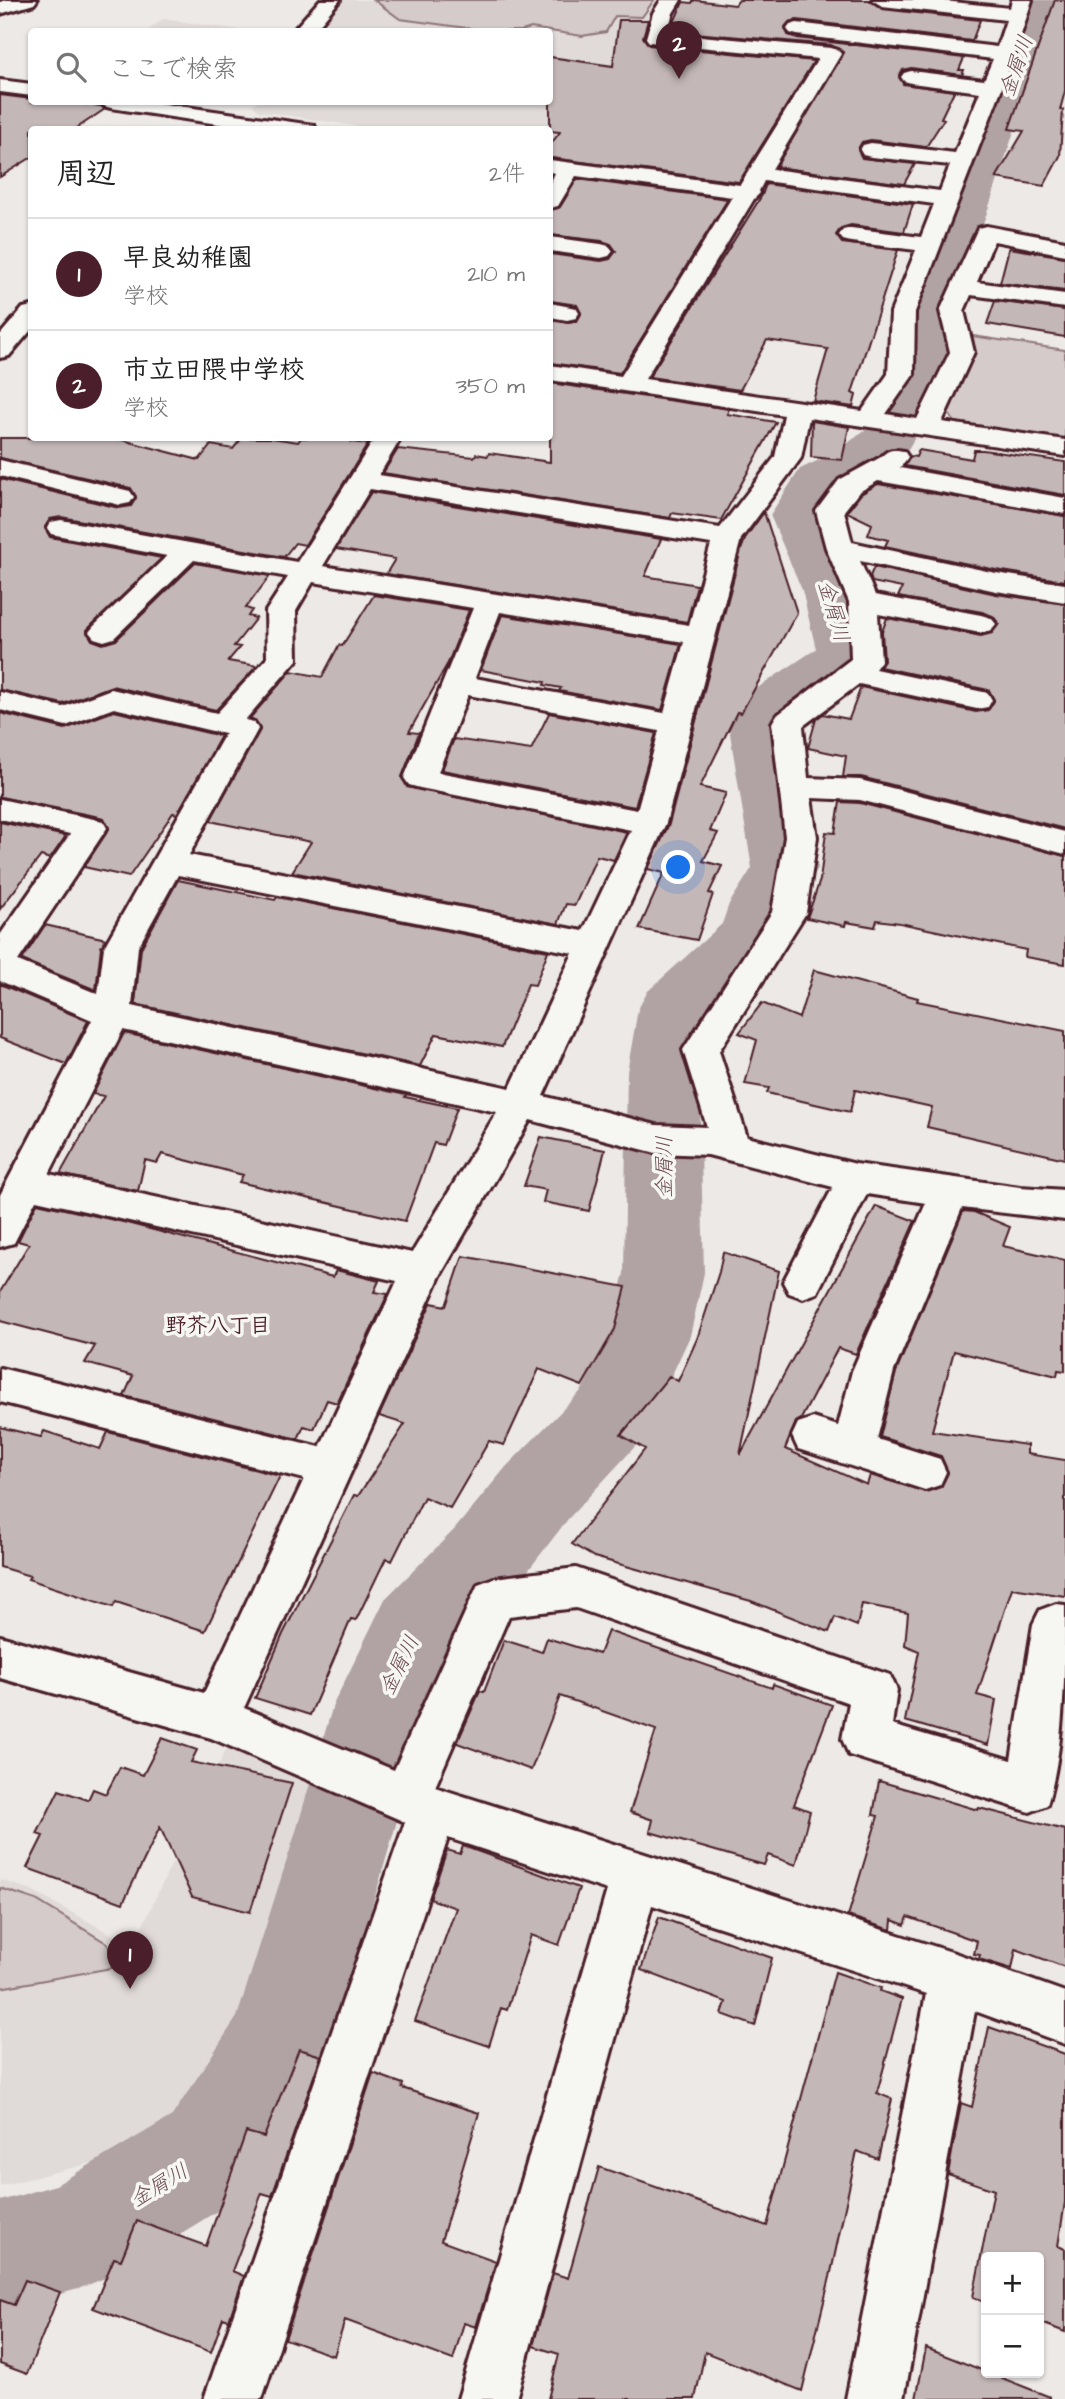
<!DOCTYPE html>
<html lang="ja">
<head>
<meta charset="utf-8">
<style>
  :root { --surface:#fff; --page:#f2f2f2; --text:#222; --muted:#767676; --line:#e0e0e0; --accent:#4a1f2b }
  body { margin:0; font-family:"Architects Daughter","Klee One",sans-serif; background:var(--page); color:var(--text) }
  .controls { position:absolute; right:21px; bottom:21px; display:grid; overflow:hidden; border-radius:7px; box-shadow:0 2px 5px #0004 }
  .controls button { width:63px; height:63px; display:grid; place-items:center; padding:0; border:0; border-bottom:2px solid var(--line); background:var(--surface); color:var(--text); font:35px sans-serif }
  .you { position:absolute; left:679px; top:868px; width:24px; height:24px; margin:-18px; border:5px solid #fff; border-radius:50%; background:#1a73e8; box-shadow:0 0 0 10px #1a73e833 }
  .badge { display:grid; place-items:center; width:46px; height:46px; border-radius:50%; background:var(--accent); color:#fff; font-size:23px; font-weight:700 }
  .pin { position:absolute; translate:-50% -58px; filter:drop-shadow(0 2px 4px #0008) }
  .pin::after { content:''; position:absolute; top:37px; width:24px; height:21px; background:inherit; clip-path:polygon(0 0,100% 0,50% 100%) }
  .list { margin:0; padding:0; list-style:none }
  h2 { display:flex; justify-content:space-between; align-items:center; height:91px; margin:0; padding:0 28px; font-size:30px }
  h2 small { font-size:23px; font-weight:400; color:var(--muted) }
  .list li { display:grid; grid-template-columns:46px 1fr auto; gap:21px; align-items:center; box-sizing:border-box; height:112px; padding:0 28px; border-top:2px solid var(--line) }
  .list b { display:block; font-size:26px; white-space:nowrap }
  .list p { margin:0; font-size:23px; white-space:nowrap; color:var(--muted) }
  .list em { font-size:23px; font-style:normal; color:var(--muted) }
  .icon { flex:none; width:38px; height:38px; fill:none; stroke:currentColor; stroke-width:2; stroke-linecap:round; stroke-linejoin:round }
  .map { position:relative; flex:none; width:1065px; height:2399px; overflow:hidden }
  .search { position:absolute; background:var(--surface); box-shadow:0 2px 5px #0004; left:28px; top:28px; width:525px; height:77px; display:flex; align-items:center; gap:18px; box-sizing:border-box; padding:0 24px; border-radius:7px; color:var(--muted); font-size:26px }
  .panel { position:absolute; background:var(--surface); box-shadow:0 2px 5px #0004; left:28px; top:126px; width:525px; height:315px; border-radius:7px }
  .map>svg:first-child { display:block }
  .built { fill:#e0dad8 }
  .green { fill:#d4cbca; stroke:#8f757a; stroke-width:2 }
  .lines { fill:none; stroke-linecap:round; stroke-linejoin:round }
  .river { fill:#b1a2a3; fill-rule:evenodd }
  .building { fill:#c4b7b7; stroke:#4a1f2b; stroke-width:2 }
  .minor-casing { stroke:#4a1f2b; stroke-width:6 }
  .minor { fill:#f6f6f2; fill-rule:evenodd }
  .labels { text-anchor:middle; stroke-width:7; stroke-linejoin:round; paint-order:stroke }
  .water-label { font-size:21px; font-style:italic; fill:#6e4d55; stroke:#f6f6f2 }
  .neighbourhood-label { font-size:21px; font-weight:bold; fill:#4a1f2b; stroke:#f6f6f2 }
</style>
</head>
<body>
<div class="map">
<svg width="1065" height="2399" viewBox="0 0 1065 2399">
  <rect width="100%" height="100%" fill="#ece9e6"/>
  <filter id="ink" filterUnits="userSpaceOnUse"><feTurbulence type="fractalNoise" baseFrequency=".0143" numOctaves="2"/><feDisplacementMap in="SourceGraphic" scale="14" xChannelSelector="R" yChannelSelector="G"/><feConvolveMatrix kernelMatrix="1 2 1 2 8 2 1 2 1" color-interpolation-filters="sRGB"/></filter>
  <g filter="url(#ink)">
    <!-- built -->
    <path class="built" d="M342 0H659L643 40 823 57 743 181 730 185 550 157V130L375 129 259 111 253 105 256 102H550V32L315 31Z
      M163 19 248 31H147Z
      M228 1745 327 1780 247 2032 183 2115 107 2159 0 2186V1880L29 1889 133 1946Z"/>
    <!-- green -->
    <path class="green" d="M374 0H654L642 17 615 16 606 32 582 36 531 28 522 31H489L400 19Z
      M973 336 1065 350V439L955 422 945 409 974 353Z
      M0 1888 36 1900 108 1944 117 1967 0 1988Z"/>
    <g class="lines">
      <!-- river -->
      <path class="river" d="M1020 0H1058L955 308 968 353 955 383 925 421 908 449 874 474 840 491 826 515 860 590 877 655 868 668 790 721 818 868 797 904 787 935 777 952 707 1018 699 1072 704 1273 690 1336 642 1439 568 1519 516 1586 449 1657 426 1707 395 1828 332 2043 317 2080 248 2192 117 2273 78 2289 0 2311V2201L56 2185 172 2116 237 2017 297 1828 333 1705 385 1599 454 1530 506 1467 582 1390 608 1336 624 1273 627 1072 638 1009 648 991 722 924 729 904 752 868 727 715 736 702 816 649 802 590 770 515 800 469 836 452 868 428 884 404 907 378 918 353 907 308Z"/>
    </g>
    <!-- building -->
    <path class="building" d="M694 0 735 5 739 0H870L882 9 980 20 972 41 797 20 789 22 785 27 788 35 797 38 964 58 959 70H964L962 75 911 68 903 70 899 75 903 84 954 91 941 118 944 119 926 147 871 140 862 142 858 149 862 158 915 164 904 184 776 167 843 52 831 45 670 31 683 2 692 3Z
      M1055 0H1065V91L1060 110H1063L1060 156 1044 186 996 178 1024 131 1009 129Z
      M619 20H648L643 37 649 45 814 61 739 182 550 158V145L560 132 550 131V57L613 66Z
      M0 95 32 99V102H67L101 106 105 109 74 130H32V157L0 177Z
      M577 179 728 199 620 373 550 363V320L568 323 577 321 581 314 577 305 550 301V254L601 261 610 259 616 251 611 244 602 241 550 235V210L560 207Z
      M766 184 913 204 904 232 851 225 841 228 836 235 842 243 898 250 852 393 856 395 853 407 813 401 828 349 767 340 740 390 649 377 762 195Z
      M1009 248 1065 257V291L1000 283Z
      M995 301 1065 310V337L987 324Z
      M550 383 729 409 727 414 776 422 721 520 672 513 670 518 383 473 398 449 474 457 476 454 488 456 489 453 550 462Z
      M812 421 849 427 842 460 811 457Z
      M0 438H115L199 460 211 445 233 449 242 438H272L298 442 301 438H355L352 442 368 444 305 545 295 543 284 557 61 517 50 519 45 527 50 537 162 558 87 630 92 640 103 644 116 640 195 563 270 576 246 608 252 610 248 616 256 618 234 646 240 647 228 661 257 666 216 710 112 686 63 704 0 690V479L119 508 131 506 136 498 131 488 0 458Z
      M919 450 972 459 974 450H983L1065 462V495L905 466 910 456 916 457Z
      M878 484 1065 516V581L996 570 885 546 888 540 868 535 872 524 847 512 861 494Z
      M371 492 661 539 645 576 697 585 687 622 386 574 395 559 336 549Z
      M764 512 797 613 741 713 737 712 700 787 726 793 710 831 718 833 703 861 722 866 709 893 713 894 697 940 639 929 664 873 648 869 669 824 741 550 746 537Z
      M874 567 996 594 1065 604V829L861 777H843L846 756 808 748 816 719 823 714 849 719 861 687 976 712 988 710 994 701 989 690 880 667 884 661 882 632 887 618 981 636 992 633 999 624 993 616 982 612 898 597 902 588 872 582 870 576Z
      M374 595 469 610 448 663 409 732 419 733 402 777 407 787 627 832 614 860 597 856 575 905 566 904 558 924 292 872 311 842 210 821 260 730 256 721 250 718 291 671 322 677 339 645 342 646Z
      M502 615 681 644 662 710 559 691 561 688 544 685 545 682 481 670Z
      M114 711 221 736 177 814 173 813 129 877 84 867 109 829 104 818 0 797V713L65 729Z
      M549 713 656 733 635 807 442 770 454 739 531 750Z
      M840 802 860 803 1065 856V964L1025 957 1026 950 900 923 877 920 875 927 846 922 845 926 807 918 820 880 826 832 835 833Z
      M0 822 66 836 50 859 41 856 0 909Z
      M178 880 275 900 277 897 548 951 535 985 528 984 502 1047 436 1034 420 1066 135 1004 141 948Z
      M45 925 106 939 101 947 96 990 22 960Z
      M814 970 918 998 917 1001 1065 1031V1159L927 1127 932 1107 855 1090 850 1112 767 1093 769 1088 745 1084 757 1040 739 1033 762 1003 799 1018Z
      M0 984 88 1021 66 1064 0 1038Z
      M124 1033 406 1095 405 1097 457 1108 443 1145 434 1143 405 1221 239 1182 243 1175 162 1154 157 1163 145 1160 138 1191 60 1174 104 1096 93 1094Z
      M541 1137 605 1150 589 1211 543 1202 546 1190 524 1186Z
      M37 1203 123 1222 333 1277 336 1270 379 1281 374 1292 388 1294 337 1403 327 1400 314 1429 304 1426 298 1439 124 1396 133 1376 85 1363 95 1346 0 1321V1292L29 1244 18 1241Z
      M876 1206 915 1221 856 1354 838 1348 801 1419 796 1422 785 1449 867 1485 870 1475 926 1492 941 1487 948 1473 941 1456 880 1437 896 1372 963 1211 974 1212 1010 1227 1003 1246 1065 1260V1371L1058 1370 1057 1376 954 1351 932 1431 1027 1445V1454L1065 1460V1596L1012 1588 977 1695 996 1700 988 1745 905 1721 919 1651 905 1645 908 1613 862 1604 857 1626 835 1617 829 1632 751 1601 594 1557 572 1544 645 1449 621 1435 669 1376 678 1381 697 1339 719 1272 723 1252 779 1271 740 1455Z
      M463 1256 626 1287 615 1329 582 1386 539 1369 504 1445 489 1441 450 1508 424 1497 392 1561 386 1558 356 1620 351 1619 310 1715 255 1698 283 1634 354 1495 358 1496 405 1424 379 1416 431 1303 446 1306Z
      M0 1427 41 1437 44 1431 100 1449 108 1432 280 1476 205 1631 116 1602 113 1607 28 1579 30 1576 0 1567Z
      M608 1631 772 1688 773 1684 832 1705 794 1805 810 1811 796 1865 768 1855 764 1865 650 1832 653 1820 630 1812 656 1730 560 1696 531 1770 457 1743 480 1691 484 1692 504 1640 542 1652 547 1638 599 1654Z
      M162 1738 197 1750 191 1762 292 1783 250 1912 192 1897 160 1827 123 1903 27 1868 43 1836 37 1834 59 1790 88 1800 93 1789 106 1794 120 1767 143 1775Z
      M879 1781 978 1810 979 1808 1065 1830V1967L1016 1949 1012 1969 979 1959 980 1955 974 1954 977 1941 908 1917 905 1925 892 1920 891 1930 848 1916 878 1816 873 1815Z
      M463 1846 579 1888 559 1945 531 1935 507 2010 501 2008 489 2046 415 2021 456 1908 430 1899 447 1850 460 1854Z
      M659 1917 772 1958 755 2026 722 2014 726 2002 641 1970Z
      M835 1972 881 1988 880 1991 902 1999 877 2093 892 2099 878 2159 857 2151 830 2277 802 2391 705 2352 695 2399H548L559 2354 533 2346 553 2273 568 2278 599 2167 767 2226Z
      M989 2027 1065 2054V2202L1058 2246 1065 2249V2332L1039 2322V2257H986V2302L973 2297 994 2190 948 2174 961 2103 972 2107Z
      M299 2049 321 2056 272 2196 262 2193 232 2271 244 2276 229 2320 223 2318 211 2352 93 2308 114 2258 121 2260 137 2221 206 2246 246 2132 264 2137Z
      M373 2073 403 2084 402 2088 479 2113 441 2241 496 2261 476 2327 464 2323 453 2360 345 2320 334 2356 285 2339Z
      M25 2280 60 2292 27 2374 0 2364V2300L14 2305Z
      M926 2348 1050 2397V2399H916Z"/>
    <g class="lines">
      <!-- minor casing -->
      <g class="minor-casing">
        <path id="minor" d="M6 0H37L34 4 0 14V2Z
          M320 0H340L313 32H292Z
          M661 0H681L673 13 667 33 831 48 838 50 841 54 772 169 940 191 950 165 871 157 863 155 860 150 863 145 871 143 955 153 980 92 911 83 904 81 901 77 904 73 911 71 984 80 993 59 797 35 790 33 787 29 790 25 797 23 997 47 1006 20 882 6 872 0H934L1010 8 1012 0H1032L1015 54 915 312 914 374 886 414 917 419 950 352 940 311 978 228 986 226 1065 241V255L994 241 977 282 1065 294V308L971 295 964 311 974 352 942 422 1065 440V456L809 418 801 458 741 539 666 823 543 1096 656 1125 707 1127 683 1050 772 912 785 837 772 723 776 716 851 659 849 602 826 548 816 511 839 480 881 457C888 449 894 449 904 451L908 457 900 468 1065 498V514L878 481 859 492 844 511 852 542 996 573 1065 584V602L996 591 860 561 875 595 981 615 991 618 996 624 991 630 981 633 878 614 881 661 875 669 988 693 992 700 988 707 977 709 859 684 803 726 808 778 860 780 1065 832V854L860 800 811 798 817 837 806 913 719 1051 747 1137 856 1164 1020 1187 1065 1190V1220L962 1208 894 1371 877 1439 940 1459 946 1472 940 1485 925 1490 798 1449 792 1436 798 1423 813 1418 838 1426 852 1371 926 1203 867 1194 817 1293 803 1298 789 1293 783 1282 833 1187 708 1155 656 1153 530 1120 440 1276 244 1708 394 1770 478 1584 494 1578 576 1568 890 1675 897 1690 892 1725 1011 1760 1033 1624 1040 1610 1056 1604 1065 1605C1065 1667 1065 1747 1047 1805L1030 1812 849 1755 842 1739 849 1703 576 1608 509 1616 435 1787 955 1953 1065 1992V2044L975 2011 904 2399H846L926 1994 652 1905 516 2399H458L607 1890 448 1838 262 2399H204L405 1822 211 1738 0 1678V1636L204 1693 304 1479 0 1402V1368L320 1447 397 1281 36 1200 14 1243 0 1247V1195L92 1020 0 981V935L70 834 0 819V799L103 821 107 828 18 961 98 994 104 947 225 734 114 708 66 726 0 710V692L63 707 111 689 217 713 267 658 266 611 288 577 194 560 114 638 104 641 94 638 89 632 94 626 167 556 61 536 51 534 47 528 51 522 61 520 297 562 375 438H401L379 475 720 528 775 457 784 415 550 380V365L621 376 732 197 576 176 558 206 550 208V183L555 173 550 172V160L740 185 818 59 649 42 646 38 653 13ZM764 181 934 204 921 237 851 228 843 230 839 235 843 240 851 242 916 250 891 312 888 374 862 411 645 379 754 199 760 193 759 191ZM370 489 711 544 689 625 323 566ZM313 582 473 608 404 778 409 785 420 788 631 830 583 931 189 855 258 729 254 722 245 720 297 660 296 611ZM500 612 684 642 664 713 475 678ZM468 695 659 731 637 810 438 772ZM178 875 573 953 510 1088 132 1006 138 947ZM123 1030 497 1112 412 1253 49 1174Z
          M0 80 32 84V96L0 92Z
          M101 102H151L306 124 314 125 316 130H258L111 108 104 106Z
          M550 237 601 244 609 246 613 251 609 256 601 258 550 251Z
          M550 303 576 308 579 313 576 318 567 320 550 317Z
          M32 306V329L9 356 0 358V335L23 308Z
          M0 460 130 491 134 497 130 503 120 505 0 476Z"/>
      </g>
      <!-- minor -->
      <use href="#minor" class="minor"/>
    </g>
  </g>
  <g class="labels">
    <!-- water labels -->
    <g class="water-label">
      <text transform="translate(1016 66) rotate(-71)" y="7">金屑川</text>
      <text transform="translate(834 611) rotate(74)" y="7">金屑川</text>
      <text transform="translate(664 1167) rotate(-90)" y="7">金屑川</text>
      <text transform="translate(399 1665) rotate(-64)" y="7">金屑川</text>
      <text transform="translate(159 2185) rotate(-31)" y="7">金屑川</text>
    </g>
    <!-- neighbourhood labels -->
    <g class="neighbourhood-label">
      <text x="218" y="1332">野芥八丁目</text>
    </g>
  </g>
</svg>
<div class="controls">
<button>+</button>
<button>−</button>
</div>
<div class="you"></div>
<div class="pin badge" style="left:130px;top:1989px">1</div>
<div class="pin badge" style="left:679px;top:79px">2</div>
<div class="search"><svg class="icon" aria-label="search" viewBox="0 0 24 24"><circle cx="10" cy="10" r="6"/><path d="M15 15l6 6"/></svg>ここで検索</div>
<section class="panel">
<h2>周辺<small>2件</small></h2>
<ul class="list">
<li><span class="badge">1</span><div><b>早良幼稚園</b><p>学校</p></div><em>210 m</em></li>
<li><span class="badge">2</span><div><b>市立田隈中学校</b><p>学校</p></div><em>350 m</em></li>
</ul>
</section>
</div>
</body>
</html>
